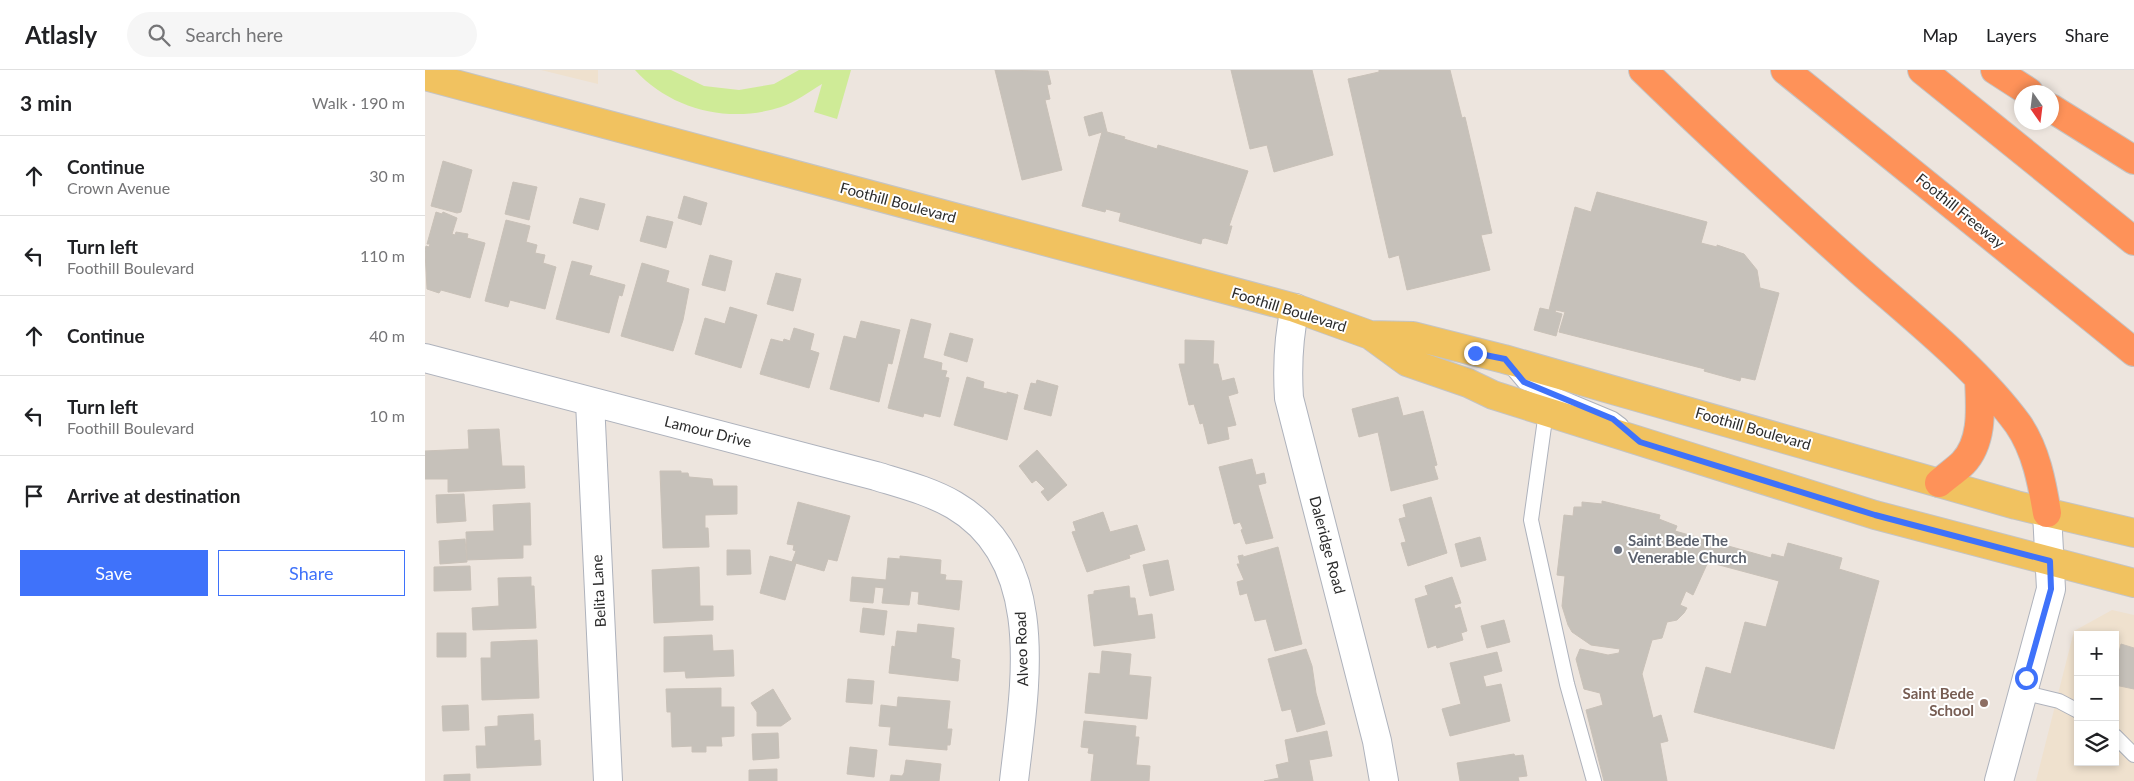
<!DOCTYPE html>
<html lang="en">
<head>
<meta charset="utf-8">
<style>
  :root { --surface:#fff; --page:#f6f6f6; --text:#202124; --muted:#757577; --line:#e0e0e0; --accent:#3f72fa }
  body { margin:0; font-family:Lato,sans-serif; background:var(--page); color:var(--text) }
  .controls { position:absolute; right:15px; bottom:15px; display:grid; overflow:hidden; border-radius:0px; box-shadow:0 2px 8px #0003 }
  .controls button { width:45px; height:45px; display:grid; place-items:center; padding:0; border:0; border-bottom:1px solid var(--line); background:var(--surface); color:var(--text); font:25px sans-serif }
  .compass { position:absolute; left:1589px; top:15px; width:45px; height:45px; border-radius:50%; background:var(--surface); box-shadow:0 2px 8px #0003; rotate:166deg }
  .stop { position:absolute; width:15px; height:15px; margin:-11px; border:4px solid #3f72fa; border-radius:50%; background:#fff }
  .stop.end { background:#3f72fa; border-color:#fff; box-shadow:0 1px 5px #0008 }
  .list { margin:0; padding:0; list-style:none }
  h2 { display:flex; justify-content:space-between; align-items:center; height:65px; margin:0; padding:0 20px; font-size:21px }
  h2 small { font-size:16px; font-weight:400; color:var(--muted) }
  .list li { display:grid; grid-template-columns:32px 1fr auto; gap:15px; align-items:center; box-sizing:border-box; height:80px; padding:0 20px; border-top:1px solid var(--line) }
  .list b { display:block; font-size:19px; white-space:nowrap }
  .list p { margin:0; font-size:16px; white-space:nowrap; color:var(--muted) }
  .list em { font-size:16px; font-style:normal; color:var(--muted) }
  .actions { display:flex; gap:10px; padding:15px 20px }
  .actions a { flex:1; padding:11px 0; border:1px solid var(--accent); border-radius:0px; text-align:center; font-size:18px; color:var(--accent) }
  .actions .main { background:var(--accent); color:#fff }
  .icon { flex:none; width:28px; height:28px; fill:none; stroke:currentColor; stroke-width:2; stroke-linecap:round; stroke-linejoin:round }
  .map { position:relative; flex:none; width:1709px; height:711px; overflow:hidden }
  header { display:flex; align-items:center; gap:30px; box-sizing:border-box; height:70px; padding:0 25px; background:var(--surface); border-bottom:1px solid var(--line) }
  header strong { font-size:24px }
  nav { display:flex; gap:28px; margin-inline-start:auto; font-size:18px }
  .search { width:350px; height:45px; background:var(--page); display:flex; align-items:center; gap:12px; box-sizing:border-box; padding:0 18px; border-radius:28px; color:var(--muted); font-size:19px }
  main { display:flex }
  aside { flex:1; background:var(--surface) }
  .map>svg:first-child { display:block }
  .education { fill:#efe1ce; fill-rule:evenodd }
  .pitch { fill:#cfeb97 }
  .building { fill:#c6c1ba; stroke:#c9c1b8 }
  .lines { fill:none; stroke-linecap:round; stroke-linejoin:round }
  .lane-casing { stroke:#aeb2bc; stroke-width:16 }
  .street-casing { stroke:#aeb2bc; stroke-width:30 }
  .secondary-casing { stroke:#aeb2bc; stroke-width:30 }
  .primary-casing { stroke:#c4c4c4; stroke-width:30 }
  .highway-casing { stroke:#c4c4c4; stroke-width:30 }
  .lane { stroke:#fff; stroke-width:14 }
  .street { stroke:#fff; stroke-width:28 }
  .secondary { stroke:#fff; stroke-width:28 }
  .primary { stroke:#f1c260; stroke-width:28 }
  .highway { stroke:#fe9259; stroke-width:28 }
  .route { stroke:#3f72fa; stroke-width:6 }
  .worship-dot { fill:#6b7280; stroke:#fff; stroke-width:2 }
  .education-dot { fill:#8d6e63; stroke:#fff; stroke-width:2 }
  .labels { text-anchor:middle; stroke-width:4; stroke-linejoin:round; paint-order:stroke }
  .street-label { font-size:15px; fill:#2c2c2c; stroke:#fff }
  .worship-label { font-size:15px; font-weight:bold; fill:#5b616d; stroke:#fff; text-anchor:start }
  .education-label { font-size:15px; font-weight:bold; fill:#785e54; stroke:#fff; text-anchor:end }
</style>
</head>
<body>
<header>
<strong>Atlasly</strong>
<div class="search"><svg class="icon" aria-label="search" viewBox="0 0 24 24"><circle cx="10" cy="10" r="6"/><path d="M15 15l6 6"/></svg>Search here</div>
<nav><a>Map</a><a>Layers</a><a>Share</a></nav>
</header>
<main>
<aside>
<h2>3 min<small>Walk · 190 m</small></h2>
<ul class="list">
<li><svg class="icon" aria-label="ahead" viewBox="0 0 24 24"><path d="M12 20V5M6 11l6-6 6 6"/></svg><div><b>Continue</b><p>Crown Avenue</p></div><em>30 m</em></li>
<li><svg class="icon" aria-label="left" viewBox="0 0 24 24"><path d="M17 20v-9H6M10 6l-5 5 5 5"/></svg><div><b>Turn left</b><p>Foothill Boulevard</p></div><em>110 m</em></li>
<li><svg class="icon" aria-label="ahead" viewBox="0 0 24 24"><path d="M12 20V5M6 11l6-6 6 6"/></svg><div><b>Continue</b></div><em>40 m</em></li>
<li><svg class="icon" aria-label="left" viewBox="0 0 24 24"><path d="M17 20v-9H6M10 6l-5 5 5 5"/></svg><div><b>Turn left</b><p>Foothill Boulevard</p></div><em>10 m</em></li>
<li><svg class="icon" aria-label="arrive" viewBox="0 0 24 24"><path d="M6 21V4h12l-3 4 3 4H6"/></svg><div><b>Arrive at destination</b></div></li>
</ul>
<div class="actions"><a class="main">Save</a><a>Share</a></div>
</aside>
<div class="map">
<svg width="1709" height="711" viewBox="0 0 1709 711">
  <rect width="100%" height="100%" fill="#ede5de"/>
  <!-- education -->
  <path class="education" d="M116 0H173V14Z
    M1687 540 1709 545V711H1611L1649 561ZM1653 565H1690V692H1653Z"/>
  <!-- pitch -->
  <path class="pitch" d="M210 0H246L279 16 314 20 349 14 374 0H426L412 49 389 42 397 14C384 22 370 32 356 37 305 54 246 40 210 0Z"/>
  <!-- building -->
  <path class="building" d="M570 0 623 1 626 14 622 15 625 29 620 30 637 100 597 110Z
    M806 0H887L908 85 849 102 842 75 825 79Z
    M954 0H1025L1037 48 1040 47 1067 163 1056 165 1065 200 982 220 974 185 964 188 923 9 954 2Z
    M677 42 682 62 700 67 699 69 732 79 733 75 823 101 804 156H807L802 174 780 168 777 169 776 174 694 151 696 143 681 139 680 142 657 136 677 62 664 66 659 47Z
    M18 91 47 100 36 142 32 143 6 136Z
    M88 112 112 117 104 150 80 144Z
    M1172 122 1282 152 1276 173 1292 177V175L1319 184 1332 200 1335 218 1354 223 1330 310 1316 307 1315 311 1279 301 1280 299 1134 262 1140 242 1131 240 1130 242 1137 244 1131 266 1109 260 1115 238 1124 240 1150 137 1166 142Z
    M259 126 282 133 276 155 253 148Z
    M155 128 180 134 173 160 148 153Z
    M11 142 17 144 18 142 32 148 27 164 30 165 31 162 43 164 42 168 60 173 45 228 16 220 14 223 2 219 0 181 1 176 4 177 5 174H2Z
    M222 146 248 152 241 178 215 171Z
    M81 150 105 156 101 172 112 175 110 183 120 185 118 193 131 197 120 239 85 230 83 237 60 231Z
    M285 185 307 191 300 221 277 215Z
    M147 191 167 196 164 205 200 215 197 226 194 225 184 263 131 249Z
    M217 193 244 201 241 212 264 219 258 250 248 281 196 266Z
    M351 203 376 209 368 241 342 234Z
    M305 237 332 245 316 298 270 284 280 248 300 254Z
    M486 249 506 254 498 288 517 293 516 300 522 301 520 307 524 308 515 347 499 343 498 347 463 338Z
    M436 251 475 260 467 294 463 293 454 332 405 319 419 266 431 269Z
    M369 258 389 264 385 280 394 283 384 318 335 304 346 269 358 272 359 269 365 271Z
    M525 263 548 269 542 292 519 285Z
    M760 270 789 271 788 294H793L797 311 809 308 813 323 803 326 811 355 802 357 804 369 783 374 778 353 775 354 769 334 764 335 754 294H760Z
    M542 307 559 312 558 318 582 324V322L593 325 582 370 529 355Z
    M612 310 633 316 626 346 599 339 606 313 611 314Z
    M973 327 978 346 998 341 1012 395 1009 396 1013 409 966 421 953 362 934 367 927 339Z
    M74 359 77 396H99L100 418 23 422V409H0V381L44 379 43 360Z
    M612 380 642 415 623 431 616 422 620 419 611 410 607 413 594 396Z
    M827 389 831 405 839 403 841 413 833 415 848 468 821 474 816 460 818 459 815 452 809 454 794 397Z
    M235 401H256V403H263L264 407 287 409 288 416H312V444L280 445V458H283L284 477 238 478Z
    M39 424 41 451 12 453 11 425Z
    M1006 427 1022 483 983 496 976 473 981 472 974 449 981 447 978 435Z
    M1177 431 1235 445 1234 449 1252 456 1250 461 1346 488 1347 484 1359 487 1363 473 1417 488 1414 499 1454 511 1409 679 1269 642 1281 597 1306 604 1320 552 1341 557 1354 511 1283 492 1268 525 1261 521 1255 535 1262 538 1259 543 1252 550 1242 552 1237 568 1227 570 1217 604 1228 648 1236 645 1243 671 1235 673 1242 711H1179L1161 640 1178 635 1175 623 1159 619 1151 589 1155 579 1183 585 1194 583 1195 579 1166 575 1147 562 1143 555 1137 536 1140 506 1132 505 1139 445 1148 446 1149 437H1157V432L1177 434Z
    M373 432 425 446 412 491 403 489 399 501 367 492 371 481 368 480 369 475 362 474Z
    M105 433 106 475H98V488L42 490 41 462 69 461 68 435Z
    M678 442 685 462 712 455 720 480 704 485 705 488 662 502 647 462 651 461 648 452Z
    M1055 467 1061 490 1036 497 1030 474Z
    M40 469 42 492 15 494 14 471Z
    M853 477 877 574 850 581 841 549 830 551 822 523 815 525 812 512 819 510 812 494H815L813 486 818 485V487Z
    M302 480H325L326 504 302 505Z
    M345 486 371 493 360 530 335 523Z
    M475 486 516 490 515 504 521 505 520 510 537 511 534 540 493 534 494 522 486 521 484 535 457 533 459 518 450 517 448 533 425 531 427 507 461 510 463 488 475 489Z
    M743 490 749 520 725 526 718 495Z
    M45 496 46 520 9 521V497Z
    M274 497 275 536H288V550L229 553 227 500Z
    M106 507V516H109L111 558 48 560 47 538 74 536 73 508Z
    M1027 507 1036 533 1029 535 1030 539 1035 537 1042 561 1036 563 1038 570 1012 578 1011 575 1003 578 990 529 1003 525 1000 516Z
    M704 516 705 528H710L713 546 727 544 730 568 669 576 663 525 669 524V521Z
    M438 538 462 541 459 565 435 562Z
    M1079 550 1085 572 1062 578 1056 556Z
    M493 554 529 558 526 588 535 590 533 611 464 603 467 576 470 577 472 561 492 563Z
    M12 563H41V587H12Z
    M287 565 288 581 308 580 309 606 261 608 260 601 239 602V567Z
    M112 570 114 628 57 630 56 588H66V572Z
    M1696 574 1709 578V619L1690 615V599Z
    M881 579 887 596 891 623 900 654 872 662 866 639 857 641 843 589Z
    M677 581 706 584 704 605 726 607 722 649 660 643 664 603 675 604Z
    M1072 582 1077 601 1058 606 1061 617 1076 614 1085 651 1025 666 1017 639 1036 634 1025 593Z
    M423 609 449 611 447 634 421 632Z
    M296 618V637H309V666L296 667 297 676H281V682H267V676L247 677 246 642H242L241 619Z
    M348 619 366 649 356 656H332V642L326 633Z
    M473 627 525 631 522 659H527L525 675H522V680L464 675 466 657 454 656 456 635 472 637Z
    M43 635 44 660 18 661 17 636Z
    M108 644 109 671 115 670 116 695 52 698 51 676H61L60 657 73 656V646Z
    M659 651 711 656 710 667H714L711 695 725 696 724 711H666L669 684 663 683 664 678 656 677Z
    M902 661 907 686 884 690 888 711H839L854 708 851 695 864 692 860 670Z
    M353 663 354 688 328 690 327 664Z
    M425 677 452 680 449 707 422 704Z
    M1089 684 1090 686 1098 685 1102 706 1093 707 1094 711H1035L1032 693Z
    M481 690 516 694 514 711H465L466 705 477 706 479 703Z
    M352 699V711H324V700Z
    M45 704V711H19V705Z"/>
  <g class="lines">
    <!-- lane casing -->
    <g class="lane-casing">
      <path id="lane" d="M1083 293 1099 312 1188 349 1196 355
        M1121 342 1106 450 1142 614 1169 711
        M1597 622 1634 631 1653 641
        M1690 666 1709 685"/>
    </g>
    <!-- street casing -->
    <g class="street-casing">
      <path id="street" d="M870 238C863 269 862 296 864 328L952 671 959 711
        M0 288 451 406C477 414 505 421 529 435 625 491 599 621 589 711
        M165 332 183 711"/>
    </g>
    <!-- secondary casing -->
    <g class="secondary-casing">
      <path id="secondary" d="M1574 711 1626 519 1622 443"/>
    </g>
    <!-- primary casing -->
    <g class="primary-casing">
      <path id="primary" d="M0 6 870 238 945 265 982 292 1043 313 1068 325 1450 445 1709 513
        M945 265 988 266 1079 289 1591 435 1709 463"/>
    </g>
    <!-- highway casing -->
    <g class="highway-casing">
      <path id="highway" d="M1218 0C1289 69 1361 135 1435 201 1486 246 1553 299 1593 354 1611 380 1617 413 1622 443
        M1360 0 1709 282
        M1497 0 1709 171
        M1570 0 1604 22
        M1626 38 1709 90
        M1514 413C1522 406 1531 400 1538 393 1559 371 1555 336 1554 309"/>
    </g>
    <!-- lane -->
    <use href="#lane" class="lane"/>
    <!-- street -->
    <use href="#street" class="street"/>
    <!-- secondary -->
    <use href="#secondary" class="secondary"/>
    <!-- primary -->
    <use href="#primary" class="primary"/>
    <!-- highway -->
    <use href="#highway" class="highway"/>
  </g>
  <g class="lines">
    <!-- route -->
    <path class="route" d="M1050 283 1080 289 1099 312 1188 349 1215 372 1450 445 1625 491 1626 519 1601 608"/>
  </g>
  <!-- markers -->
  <circle class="worship-dot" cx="1193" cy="480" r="5"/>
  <circle class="education-dot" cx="1559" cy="633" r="5"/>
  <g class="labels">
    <!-- street labels -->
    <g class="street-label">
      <text transform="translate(473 133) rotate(15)" y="5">Foothill Boulevard</text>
      <text transform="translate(1535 141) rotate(39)" y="5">Foothill Freeway</text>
      <text transform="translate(864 240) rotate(17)" y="5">Foothill Boulevard</text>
      <text transform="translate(1328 359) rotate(16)" y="5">Foothill Boulevard</text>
      <text transform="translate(283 362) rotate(14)" y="5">Lamour Drive</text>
      <text transform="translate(902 475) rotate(75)" y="5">Daleridge Road</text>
      <text transform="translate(174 521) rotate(-93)" y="5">Belita Lane</text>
      <text transform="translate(597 579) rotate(-92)" y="5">Alveo Road</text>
    </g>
    <!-- worship labels -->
    <g class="worship-label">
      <text x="1203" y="476">Saint Bede The<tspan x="1203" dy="17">Venerable Church</tspan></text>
    </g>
    <!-- education labels -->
    <g class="education-label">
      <text x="1549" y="629">Saint Bede<tspan x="1549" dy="17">School</tspan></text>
    </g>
  </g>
</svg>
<div class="controls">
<button>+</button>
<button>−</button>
<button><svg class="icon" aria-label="layers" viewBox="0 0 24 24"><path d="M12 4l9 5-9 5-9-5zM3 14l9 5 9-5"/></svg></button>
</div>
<svg class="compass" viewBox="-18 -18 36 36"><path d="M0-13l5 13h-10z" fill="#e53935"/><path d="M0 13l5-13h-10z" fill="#757577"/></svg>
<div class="stop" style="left:1601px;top:608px"></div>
<div class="stop end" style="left:1050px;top:283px"></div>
</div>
</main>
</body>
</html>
